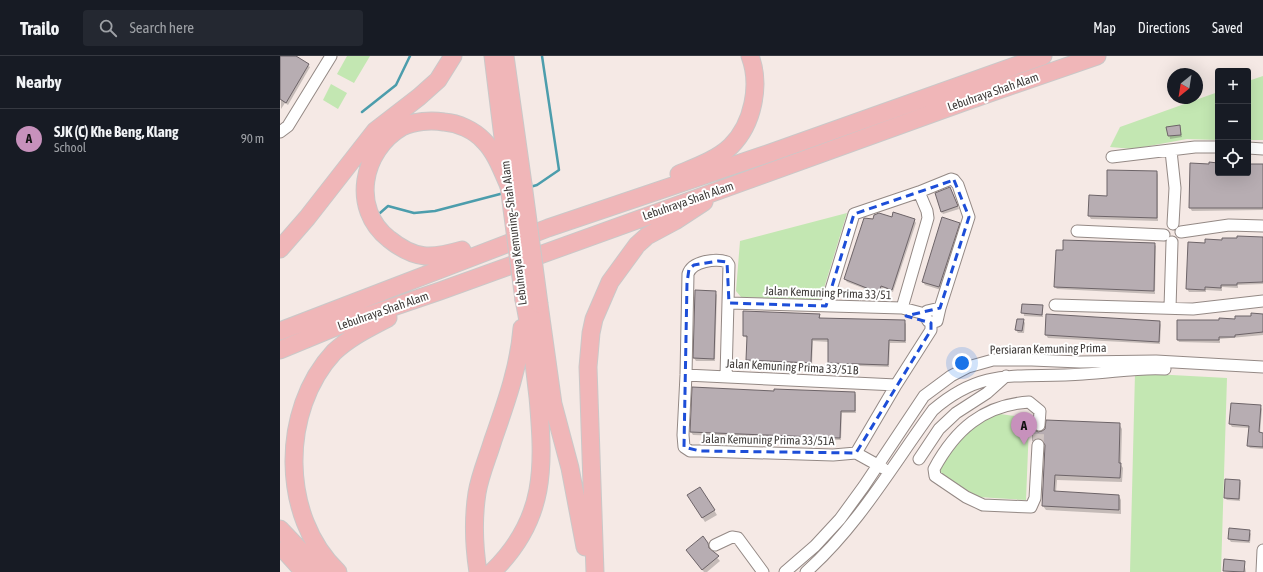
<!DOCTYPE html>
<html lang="en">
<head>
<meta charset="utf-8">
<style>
  :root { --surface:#171b24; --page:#242831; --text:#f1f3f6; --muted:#9ea1a6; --line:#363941; --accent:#c791bc }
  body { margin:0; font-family:"Asap Condensed",sans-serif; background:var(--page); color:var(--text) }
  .controls { position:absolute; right:12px; top:12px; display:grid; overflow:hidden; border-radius:4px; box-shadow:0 4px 16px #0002 }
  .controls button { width:36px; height:36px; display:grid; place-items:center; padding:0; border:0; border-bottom:1px solid var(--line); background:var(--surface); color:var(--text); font:20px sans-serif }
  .compass { position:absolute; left:887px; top:12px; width:36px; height:36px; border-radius:50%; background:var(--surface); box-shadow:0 4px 16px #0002; rotate:210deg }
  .you { position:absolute; left:682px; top:307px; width:14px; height:14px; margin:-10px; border:3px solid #fff; border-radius:50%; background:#1a73e8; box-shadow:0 0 0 6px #1a73e833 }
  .badge { display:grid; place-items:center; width:26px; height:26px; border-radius:50%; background:var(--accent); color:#111; font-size:13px; font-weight:700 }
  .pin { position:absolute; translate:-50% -33px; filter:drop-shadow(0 1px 2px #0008) }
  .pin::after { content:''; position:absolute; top:21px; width:14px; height:12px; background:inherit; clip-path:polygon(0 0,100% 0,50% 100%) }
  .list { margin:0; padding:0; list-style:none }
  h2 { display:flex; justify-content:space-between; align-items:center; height:52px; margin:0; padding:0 16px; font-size:17px }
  h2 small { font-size:13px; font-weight:400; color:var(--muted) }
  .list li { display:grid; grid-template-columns:26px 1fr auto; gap:12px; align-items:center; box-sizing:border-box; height:60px; padding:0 16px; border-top:1px solid var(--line) }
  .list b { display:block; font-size:15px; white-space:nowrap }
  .list p { margin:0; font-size:13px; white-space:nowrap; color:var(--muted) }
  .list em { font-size:13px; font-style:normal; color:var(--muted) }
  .icon { flex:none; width:22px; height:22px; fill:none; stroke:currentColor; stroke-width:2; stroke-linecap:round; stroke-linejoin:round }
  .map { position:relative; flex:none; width:983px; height:516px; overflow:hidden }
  header { display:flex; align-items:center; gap:24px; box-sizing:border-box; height:56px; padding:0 20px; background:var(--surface); border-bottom:1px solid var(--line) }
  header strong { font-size:19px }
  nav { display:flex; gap:22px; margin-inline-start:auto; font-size:14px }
  .search { width:280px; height:36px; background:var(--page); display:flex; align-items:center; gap:10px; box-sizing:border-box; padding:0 14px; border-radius:4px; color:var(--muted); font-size:15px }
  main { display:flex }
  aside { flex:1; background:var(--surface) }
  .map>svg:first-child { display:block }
  .green { fill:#c3e7b2 }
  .shadow { fill:#0003 }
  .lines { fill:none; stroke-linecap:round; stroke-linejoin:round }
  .stream { stroke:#4c9dac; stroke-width:2.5 }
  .building { fill:#b7adb2; stroke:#6d6468 }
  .minor-tunnel { stroke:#d1c6c3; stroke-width:11; stroke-dasharray:11 5.5; stroke-linecap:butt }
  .minor-casing { stroke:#948985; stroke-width:13 }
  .highway-casing { stroke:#cac8c8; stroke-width:19 }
  .minor { stroke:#fff; stroke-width:11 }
  .highway { stroke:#f0b6b8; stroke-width:17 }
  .highway-bridge-casing { stroke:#cac8c8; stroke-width:19; stroke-linecap:butt }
  .highway-bridge { stroke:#f0b6b8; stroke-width:17 }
  .marked { fill:none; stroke:#1d4ed8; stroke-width:3; stroke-dasharray:8 5; stroke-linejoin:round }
  .labels { text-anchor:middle; stroke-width:4; stroke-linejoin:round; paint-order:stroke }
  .street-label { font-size:12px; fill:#403c3a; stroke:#fff }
</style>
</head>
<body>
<header>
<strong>Trailo</strong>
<div class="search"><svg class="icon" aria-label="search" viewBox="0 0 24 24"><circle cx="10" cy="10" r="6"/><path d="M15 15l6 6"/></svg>Search here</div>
<nav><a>Map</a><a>Directions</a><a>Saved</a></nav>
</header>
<main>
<aside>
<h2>Nearby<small></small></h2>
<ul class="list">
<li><span class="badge">A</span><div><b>SJK (C) Khe Beng, Klang</b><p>School</p></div><em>90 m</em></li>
</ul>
</aside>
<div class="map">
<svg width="983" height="516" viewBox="0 0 983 516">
  <rect width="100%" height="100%" fill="#f5e9e5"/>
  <!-- green -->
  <path class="green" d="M67 0H90L74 27 57 18Z
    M983 20V84H968V25Z
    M51 28 67 37 58 53 43 44Z
    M938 36V84L907 83 853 93 830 91 840 71Z
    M567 157 541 242 536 244 461 241 456 235 460 185Z
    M855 317 947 322 941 516H850Z
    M713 357 741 361V369H749L746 444 698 441 650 412 672 382Z"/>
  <!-- shadow -->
  <path class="shadow" d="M0 0H14L30 11 8 49 5 47 1 53Z
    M900 70 902 81 890 83 888 71Z
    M938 108V117H968V109H983V154L912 155 910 152 930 109Z
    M877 116 878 119V165L811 163 809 160 828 141Z
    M670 132 679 153 663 158 661 155Z
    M612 162 634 164 636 167 613 236 603 232 601 239 567 226 565 223 593 164Z
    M679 168 681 171 661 234 645 229 643 226Z
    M983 182V228L958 229V232L942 231V235L926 234V236H909L907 233 926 188Z
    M874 188 876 190 875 238 777 233 775 231Z
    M435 236 437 239 435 305H416L414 302Z
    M743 249 762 250 763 261 744 260Z
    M539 259 541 263 624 265 626 268V287H610L609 311 551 309 549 307V286L533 285 532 309 469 306 467 304 468 283 464 280Z
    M983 259V279L940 283V287L899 286 898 284 956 264V261Z
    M743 264 745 267 744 277H738L736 274Z
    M880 266 881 269 880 288 768 282 766 279Z
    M495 336 575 337 576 339V357H562L561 384 413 379 411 376Z
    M952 348 980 350 982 353 980 377 983 378V393L970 392 968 390 969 372 952 371 950 368Z
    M839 368 842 373 841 409 843 412 842 426 777 424 776 436 839 440 841 444V458L766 454 763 450 765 387 761 386 756 389 754 384 758 377Z
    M960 425 961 427 960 445 947 444 945 442Z
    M420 432 437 459 425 466 408 439Z
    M969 475 971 478 970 487 951 486 949 483Z
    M428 488 431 495 440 505 427 516H424L410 499Z
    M964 506 966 516 944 515Z"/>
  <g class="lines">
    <!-- stream -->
    <path class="stream" d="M82 56 116 29 130 0
      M250 131 257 129 279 114 262 0
      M100 157 108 150 134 157 155 155 224 137"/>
  </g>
  <!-- building -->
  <path class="building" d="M0 0H16L29 8 6 47 0 43Z
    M900 69 901 79 888 80 886 71Z
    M929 106 938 107V117H968V108H983V152H909L910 107 929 108Z
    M827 114 877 115V162L808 160 809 139 827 140Z
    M670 131 678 150 661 156 655 137Z
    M613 156 635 163 612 234 601 230 599 237 564 223 584 162 593 163 594 159 599 157 612 161Z
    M662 161 680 167 659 231 642 226Z
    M957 180 983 181V226L957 227V229H941V232L925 231V234L906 233 908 186 925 187V183L942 184V182H957Z
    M783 184 875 187 874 235 774 231 776 194H783Z
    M415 234 436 235 434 303 413 302Z
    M742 248 763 249 762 259 741 257Z
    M463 255 540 258 539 262 625 264V285L609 284 608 309 548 307V283H532L531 307 466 304 467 280H463Z
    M971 257 983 258V276L955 279V281H939V284H897V264H939V262L955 263V260H971Z
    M766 258 880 265 879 286 765 279Z
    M737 263H744L742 275 735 274Z
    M412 331 494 335V333L575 336V355H561L560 382 410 376Z
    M951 347 981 349 979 376 983 377V391L967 390 969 370 949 368Z
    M766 364 840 367 839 407H841L840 422 775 419 774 435 839 439V454L762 450 765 389 761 383 758 382 753 385V373L758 376 762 375 765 373Z
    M945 423 960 424 959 443 944 442Z
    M420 431 435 454 422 462 407 439Z
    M949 472 970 474 969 485 948 483Z
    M423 480 428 487 429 492 439 500 422 514 406 494Z
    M944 503 965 505 964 516 943 515Z"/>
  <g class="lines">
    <!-- minor-tunnel -->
    <path class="minor-tunnel" d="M758 389 759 369"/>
    <!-- minor casing -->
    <g class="minor-casing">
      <path id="minor" d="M0 76 8 70 51 0
        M968 92 983 93
        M891 95 895 132 893 168
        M832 101 915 91H938
        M797 175 884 179
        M901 176 949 169 983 170
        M449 247 622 252 645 258
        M775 249 913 253 983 245
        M546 250 574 158 639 136 671 123 674 124 678 129 689 161 660 252
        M622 252 648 162 647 155 639 136
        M660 252 657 265 651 267 648 265 645 260 647 255Z
        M890 252 892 186
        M406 319 616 329
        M446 320 449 209 447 206C436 202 412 205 408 218L406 319 403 379 404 391 410 395H420L553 399 576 397
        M758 389 755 442 751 451 703 449 686 441 655 420 654 413C675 374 703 349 749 346L760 355 759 369
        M576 397 616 329 651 274V267
        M576 397 603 412
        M639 403 659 373 676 357 707 337 726 320
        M435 489 452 481 458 482 483 516
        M505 516 535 490 560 463 584 430 644 340 671 320 688 311 713 304H752L800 306 876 305 983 311
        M526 516C578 470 612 410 653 354 705 309 741 323 803 318 830 317 858 311 885 313
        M982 516 983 494"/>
    </g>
    <!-- highway casing -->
    <g class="highway-casing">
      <path id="highway" d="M213 0 227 114
        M225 0 243 128
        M399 118C416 111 438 103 451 90 473 68 481 29 470 0
        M0 193 27 162 95 75 139 41 158 24 173 0
        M182 194C151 203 135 204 109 183 70 153 82 94 122 71 134 65 151 64 164 66 178 67 194 74 204 85 216 97 222 115 229 130
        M259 248 273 348 290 412 305 491
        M0 275 268 172 490 97 763 0
        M0 294 63 268 160 235 684 46 817 0
        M0 473 41 516
        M4 494 24 516
        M58 516C0 461 0 354 54 296 70 281 89 272 108 262
        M198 516C194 490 193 463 197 437 200 419 208 401 213 384 226 347 239 311 242 272
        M212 516C267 463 264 410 258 341 254 308 251 276 244 244
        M315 516 308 311 311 277 314 263 330 226 357 189 367 180 395 165 424 146"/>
    </g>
    <!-- minor -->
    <use href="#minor" class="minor"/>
    <!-- highway -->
    <use href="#highway" class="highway"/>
    <!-- highway-bridge casing -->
    <g class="highway-bridge-casing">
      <path id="highway-bridge" d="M243 128 259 248
        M229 130 244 244"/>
    </g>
    <!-- highway-bridge -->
    <use href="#highway-bridge" class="highway-bridge"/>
  </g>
  <!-- marked area -->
  <path class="marked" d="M674 124 689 161 660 252 626 260 651 267V274L576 397 420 395 404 391 407 227 409 213 414 209 438 205 447 206 449 247 546 250 574 158Z"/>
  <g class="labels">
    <!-- street labels -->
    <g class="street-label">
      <text transform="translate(713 36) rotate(-19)" y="4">Lebuhraya Shah Alam</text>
      <text transform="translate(408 145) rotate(-19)" y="4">Lebuhraya Shah Alam</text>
      <text transform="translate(234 177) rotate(-97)" y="4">Lebuhraya Kemuning–Shah Alam</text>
      <text transform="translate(548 237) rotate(2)" y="4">Jalan Kemuning Prima 33/51</text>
      <text transform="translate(103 255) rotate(-19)" y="4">Lebuhraya Shah Alam</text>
      <text transform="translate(768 293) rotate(-1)" y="4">Persiaran Kemuning Prima</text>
      <text transform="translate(512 311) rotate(3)" y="4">Jalan Kemuning Prima 33/51B</text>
      <text transform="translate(488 384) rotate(1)" y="4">Jalan Kemuning Prima 33/51A</text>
    </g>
  </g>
</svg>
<div class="controls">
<button>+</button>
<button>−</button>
<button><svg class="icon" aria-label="locate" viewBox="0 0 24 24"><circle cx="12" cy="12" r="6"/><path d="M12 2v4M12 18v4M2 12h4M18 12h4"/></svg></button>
</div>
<svg class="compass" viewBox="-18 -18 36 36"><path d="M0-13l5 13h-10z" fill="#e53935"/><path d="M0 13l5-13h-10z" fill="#9ea1a6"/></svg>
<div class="you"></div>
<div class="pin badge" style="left:744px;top:389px">A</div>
</div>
</main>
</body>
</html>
